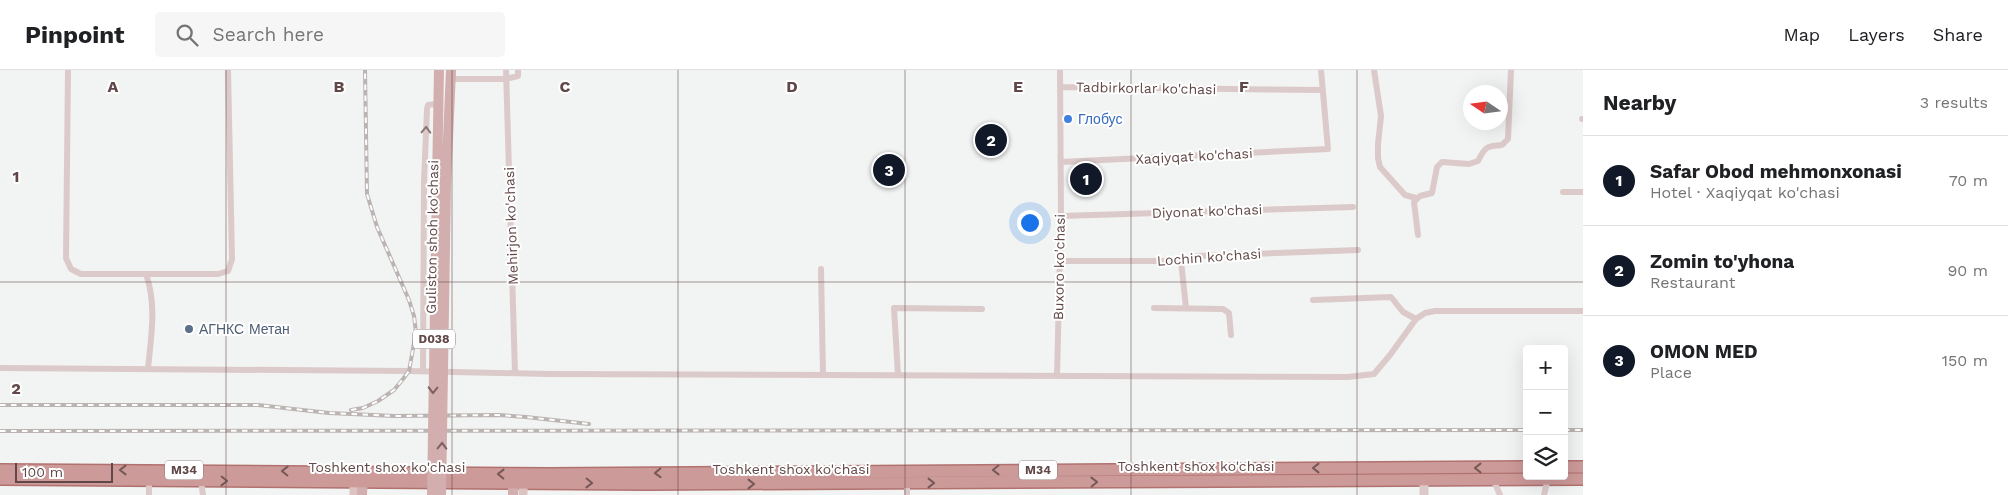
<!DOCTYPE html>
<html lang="en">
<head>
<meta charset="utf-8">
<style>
  :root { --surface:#fff; --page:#f6f6f6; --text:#202124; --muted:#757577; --line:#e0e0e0; --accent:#111827 }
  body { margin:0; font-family:"Work Sans",sans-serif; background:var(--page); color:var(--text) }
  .controls { position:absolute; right:15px; bottom:15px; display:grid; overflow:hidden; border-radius:5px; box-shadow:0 5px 20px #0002 }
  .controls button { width:45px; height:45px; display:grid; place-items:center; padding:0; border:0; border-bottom:1px solid var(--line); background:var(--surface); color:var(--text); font:25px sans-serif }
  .compass { position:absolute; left:1463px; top:15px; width:45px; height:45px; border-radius:50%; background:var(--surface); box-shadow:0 5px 20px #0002; rotate:283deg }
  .scale { position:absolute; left:15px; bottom:12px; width:98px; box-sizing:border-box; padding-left:5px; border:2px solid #614747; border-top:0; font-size:14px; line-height:18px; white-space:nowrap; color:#614747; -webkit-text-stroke:4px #fff; paint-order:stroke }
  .you { position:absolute; left:1029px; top:152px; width:18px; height:18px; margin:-12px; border:4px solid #fff; border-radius:50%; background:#1a73e8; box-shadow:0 0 0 8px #1a73e833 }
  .badge { display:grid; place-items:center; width:32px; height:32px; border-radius:50%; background:var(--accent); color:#fff; font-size:16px; font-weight:700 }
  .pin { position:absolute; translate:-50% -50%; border:2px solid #fff; box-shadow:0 1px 5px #0006 }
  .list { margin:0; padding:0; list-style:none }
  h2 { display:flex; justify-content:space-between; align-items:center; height:65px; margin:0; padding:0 20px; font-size:21px }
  h2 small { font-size:16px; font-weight:400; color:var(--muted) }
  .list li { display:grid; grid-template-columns:32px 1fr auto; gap:15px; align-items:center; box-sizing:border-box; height:90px; padding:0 20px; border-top:1px solid var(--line) }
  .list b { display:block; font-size:19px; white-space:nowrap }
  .list p { margin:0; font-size:16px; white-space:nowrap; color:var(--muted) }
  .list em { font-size:16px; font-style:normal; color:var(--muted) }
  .icon { flex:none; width:28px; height:28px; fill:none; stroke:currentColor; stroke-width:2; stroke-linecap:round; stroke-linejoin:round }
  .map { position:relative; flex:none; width:1583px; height:425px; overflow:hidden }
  header { display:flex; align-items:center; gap:30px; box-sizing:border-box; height:70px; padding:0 25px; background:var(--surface); border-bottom:1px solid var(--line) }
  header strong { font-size:24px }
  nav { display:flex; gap:28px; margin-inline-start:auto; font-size:18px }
  .search { width:350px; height:45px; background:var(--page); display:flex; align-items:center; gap:12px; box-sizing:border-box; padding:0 18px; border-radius:5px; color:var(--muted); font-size:19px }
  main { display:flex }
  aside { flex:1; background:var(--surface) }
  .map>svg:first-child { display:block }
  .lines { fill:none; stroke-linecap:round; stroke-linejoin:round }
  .trunk-casing { stroke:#b1716f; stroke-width:14 }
  .minor { stroke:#dccaca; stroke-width:6 }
  .tertiary { stroke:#dccaca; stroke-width:9 }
  .secondary { stroke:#dcc3c2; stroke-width:9 }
  .primary { stroke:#d3aeae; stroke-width:10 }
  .trunk { stroke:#cc9a99; stroke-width:11 }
  .rail-casing { stroke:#bcb4b3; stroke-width:4 }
  .rail { stroke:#fff; stroke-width:2; stroke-dasharray:5.5; stroke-linecap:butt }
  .primary-bridge { stroke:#d3aeae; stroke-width:10 }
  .oneway { stroke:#8c7575 }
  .oneway2 { stroke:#7e6161 }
  .oneway3 { stroke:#765857 }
  .grid { fill:none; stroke:#614747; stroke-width:1; stroke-opacity:0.55 }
  .shop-dot { fill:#3f7fe0; stroke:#fff; stroke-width:2 }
  .service-dot { fill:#5c6f8a; stroke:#fff; stroke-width:2 }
  .labels { text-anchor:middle; stroke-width:4; stroke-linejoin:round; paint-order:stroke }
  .shield { fill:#fff; stroke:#907e7e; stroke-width:1 }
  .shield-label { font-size:12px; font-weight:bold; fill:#614747 }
  .street-label { font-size:14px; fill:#614747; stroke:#fff }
  .shop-label { font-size:14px; fill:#366cbe; stroke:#fff; text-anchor:start }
  .service-label { font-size:14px; fill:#4e5e75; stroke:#fff; text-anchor:start }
  .grid-label { font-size:16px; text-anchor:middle; font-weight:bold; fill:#614747; stroke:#fff; stroke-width:4; stroke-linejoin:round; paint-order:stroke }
</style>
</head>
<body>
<header>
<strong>Pinpoint</strong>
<div class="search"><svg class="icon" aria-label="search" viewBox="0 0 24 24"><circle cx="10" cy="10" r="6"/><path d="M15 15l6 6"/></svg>Search here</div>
<nav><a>Map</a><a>Layers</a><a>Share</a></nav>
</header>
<main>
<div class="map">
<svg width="1583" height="425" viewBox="0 0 1583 425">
  <rect width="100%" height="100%" fill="#f1f4f2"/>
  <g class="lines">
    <!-- trunk casing -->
    <g class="trunk-casing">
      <path id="trunk" d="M1564 397H1583
        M0 400 549 404 1527 397
        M0 409 646 414 1583 409"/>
    </g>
    <!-- minor -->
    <path class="minor" d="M68 0 66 188 71 199 81 204H218L228 201 232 189 228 0
      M506 0 515 303
      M1374 0 1381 46 1378 74V88L1380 97 1405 125 1416 128
      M451 9H506L518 6V0
      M1060 17 1322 20
      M1582 49H1583
      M1061 92 1328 79 1321 0
      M1563 122H1583
      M1061 146 1353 137
      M1418 165 1414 132 1420 126 1432 123 1437 97 1442 92 1469 94 1478 91C1485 77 1486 76 1502 75L1508 69 1511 0
      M1059 191H1181L1197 186 1358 180
      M1181 191 1186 238
      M821 199 823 305
      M146 204C157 235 151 267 148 299
      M1313 230 1391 227 1403 242 1416 249
      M1154 238 1223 239 1229 243 1231 265
      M0 298 409 301 549 304 1348 307 1374 304 1390 285 1416 249 1425 243 1435 241H1583
      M423 301 424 112 427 39 428 35 436 34 439 39
      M898 305 894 238 982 239
      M1057 305 1061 146 1060 0
      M1493 409 1500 425
      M149 410V425
      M201 410 203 425
      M907 413V425
      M1544 425 1548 408"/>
    <!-- tertiary -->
    <path class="tertiary" d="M1424 410V425"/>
    <!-- secondary -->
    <path class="secondary" d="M354 425V405
      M523 425V413"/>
    <!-- primary -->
    <path class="primary" d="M437 113 439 0
      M446 114 451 0
      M513 413V425
      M362 425 363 404"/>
    <!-- trunk -->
    <use href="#trunk" class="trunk"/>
    <!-- rail casing -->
    <g class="rail-casing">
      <path id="rail" d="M0 335H258L329 343 394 346 498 345 526 347 589 354
        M351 340 363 338 378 331 394 320 403 309 409 301 416 262 414 246 409 230 377 157 367 124 365 0
        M1564 360H1583
        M0 361 1527 360"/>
    </g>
    <!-- rail -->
    <use href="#rail" class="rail"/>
    <!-- primary-bridge -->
    <path class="primary-bridge" d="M432 425 437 113
      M441 425 446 114"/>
  </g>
  <!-- one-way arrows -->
  <defs><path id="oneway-chevron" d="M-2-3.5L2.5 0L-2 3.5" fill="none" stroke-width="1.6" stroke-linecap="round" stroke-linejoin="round" transform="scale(1.25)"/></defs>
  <use class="oneway" href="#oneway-chevron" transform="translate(426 60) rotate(-88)"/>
  <g class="oneway2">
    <use href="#oneway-chevron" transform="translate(433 320) rotate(91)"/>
    <use href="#oneway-chevron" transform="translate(442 376) rotate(-89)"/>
  </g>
  <g class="oneway3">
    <use href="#oneway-chevron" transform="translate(1316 398) rotate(180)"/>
    <use href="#oneway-chevron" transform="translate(1478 398) rotate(180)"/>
    <use href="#oneway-chevron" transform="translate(123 400) rotate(-180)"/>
    <use href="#oneway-chevron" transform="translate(996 400) rotate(179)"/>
    <use href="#oneway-chevron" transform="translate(285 401) rotate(-179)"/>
    <use href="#oneway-chevron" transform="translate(658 403) rotate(178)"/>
    <use href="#oneway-chevron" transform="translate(501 404) rotate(-179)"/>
    <use href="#oneway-chevron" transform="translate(224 411) rotate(1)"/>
    <use href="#oneway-chevron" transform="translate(1094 412) rotate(-1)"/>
    <use href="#oneway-chevron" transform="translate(589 413) rotate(1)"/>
    <use href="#oneway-chevron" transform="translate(931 413)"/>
    <use href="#oneway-chevron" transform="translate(751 414)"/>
  </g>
  <!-- grid -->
  <path class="grid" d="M226 0V425M452 0V425M678 0V425M905 0V425M1131 0V425M1357 0V425M0 212H1583"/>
  <!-- markers -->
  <circle class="shop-dot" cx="1068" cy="49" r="5"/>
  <circle class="service-dot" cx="189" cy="259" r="5"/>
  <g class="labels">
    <!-- shield labels -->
    <g class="shield">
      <rect x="413" y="259.5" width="42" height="19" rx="4"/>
      <rect x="165" y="390.5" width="38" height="19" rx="4"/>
      <rect x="1019" y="390.5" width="38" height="19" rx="4"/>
    </g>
    <g class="shield-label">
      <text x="434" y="273">D038</text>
      <text x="184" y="404">M34</text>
      <text x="1038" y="404">M34</text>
    </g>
    <!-- street labels -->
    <g class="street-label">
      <text transform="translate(1146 18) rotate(1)" y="5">Tadbirkorlar ko'chasi</text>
      <text transform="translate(1194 86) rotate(-3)" y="5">Xaqiyqat ko'chasi</text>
      <text transform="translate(1207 141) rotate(-2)" y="5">Diyonat ko'chasi</text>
      <text transform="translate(511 156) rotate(-92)" y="5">Mehirjon ko'chasi</text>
      <text transform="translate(432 167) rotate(-89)" y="5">Guliston shoh ko'chasi</text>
      <text transform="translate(1209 187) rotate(-4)" y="5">Lochin ko'chasi</text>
      <text transform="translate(1059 197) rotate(-89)" y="5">Buxoro ko'chasi</text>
      <text x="1196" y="401">Toshkent shox ko'chasi</text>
      <text x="387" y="402">Toshkent shox ko'chasi</text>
      <text x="791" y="404">Toshkent shox ko'chasi</text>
    </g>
    <!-- shop labels -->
    <g class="shop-label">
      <text x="1078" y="54">Глобус</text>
    </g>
    <!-- service labels -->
    <g class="service-label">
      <text x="199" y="264">АГНКС Метан</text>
    </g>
  </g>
  <g class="grid-label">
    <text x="113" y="22">A</text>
    <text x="339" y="22">B</text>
    <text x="565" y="22">C</text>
    <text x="792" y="22">D</text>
    <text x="1018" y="22">E</text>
    <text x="1244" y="22">F</text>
    <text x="16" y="112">1</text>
    <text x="16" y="324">2</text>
  </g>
</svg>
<div class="controls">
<button>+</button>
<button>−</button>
<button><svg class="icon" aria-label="layers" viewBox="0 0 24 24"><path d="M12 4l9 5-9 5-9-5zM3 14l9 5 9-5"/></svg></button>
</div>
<svg class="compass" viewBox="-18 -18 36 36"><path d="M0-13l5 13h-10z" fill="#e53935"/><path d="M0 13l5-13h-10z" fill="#757577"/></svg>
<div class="scale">100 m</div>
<div class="you"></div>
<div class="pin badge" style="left:1086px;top:109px">1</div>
<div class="pin badge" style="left:991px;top:70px">2</div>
<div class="pin badge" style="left:889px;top:100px">3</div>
</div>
<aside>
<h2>Nearby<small>3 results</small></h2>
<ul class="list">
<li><span class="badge">1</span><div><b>Safar Obod mehmonxonasi</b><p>Hotel · Xaqiyqat ko'chasi</p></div><em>70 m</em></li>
<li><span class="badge">2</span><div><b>Zomin to'yhona</b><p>Restaurant</p></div><em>90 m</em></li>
<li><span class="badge">3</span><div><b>OMON MED</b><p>Place</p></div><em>150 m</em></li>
</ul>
</aside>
</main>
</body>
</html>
